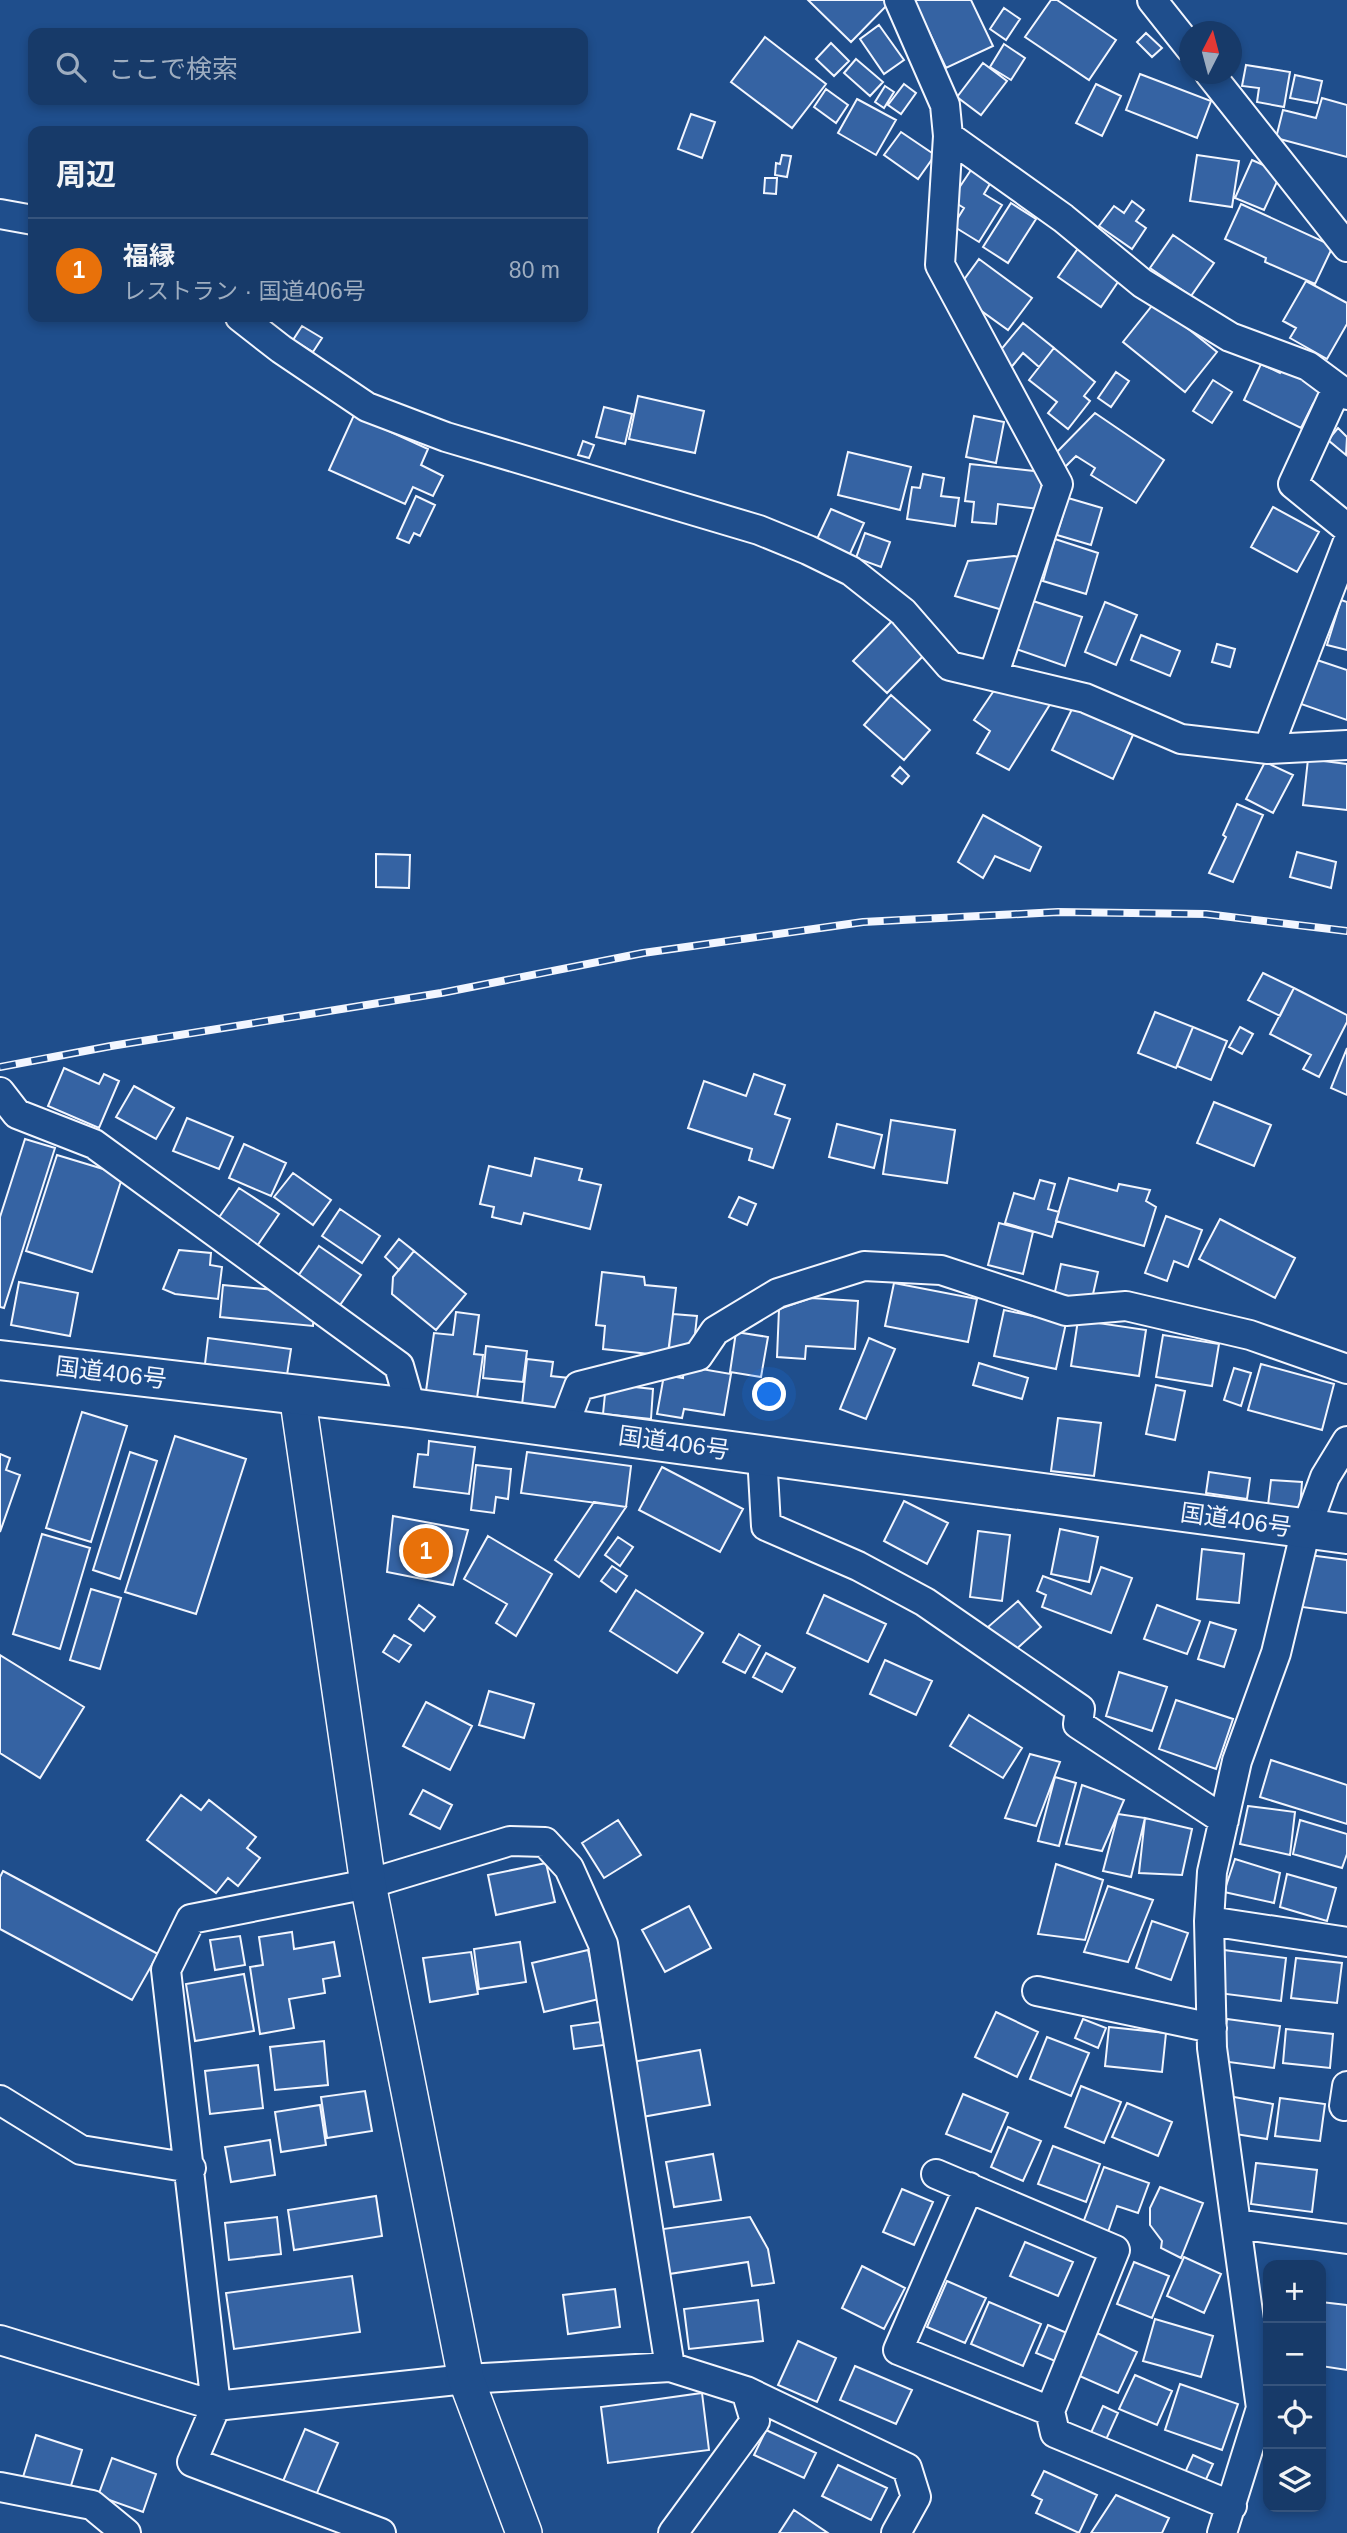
<!DOCTYPE html>
<html lang="ja">
<head>
<meta charset="utf-8">
<style>
  :root { --surface:#173a69; --page:#20416f; --text:#f1f3f6; --muted:#9eadc0; --line:#36547d; --accent:#ea580c }
  body { margin:0; font-family:Arial,"Noto Sans JP",sans-serif; background:var(--page); color:var(--text) }
  .controls { position:absolute; right:21px; bottom:21px; display:grid; overflow:hidden; border-radius:14px; box-shadow:0 4px 10px #0003 }
  .controls button { width:63px; height:63px; display:grid; place-items:center; padding:0; border:0; border-bottom:2px solid var(--line); background:var(--surface); color:var(--text); font:35px sans-serif }
  .compass { position:absolute; left:1179px; top:21px; width:63px; height:63px; border-radius:50%; background:var(--surface); box-shadow:0 4px 10px #0003; rotate:6deg }
  .you { position:absolute; left:770px; top:1395px; width:24px; height:24px; margin:-18px; border:5px solid #fff; border-radius:50%; background:#1a73e8; box-shadow:0 0 0 10px #1a73e833 }
  .badge { display:grid; place-items:center; width:46px; height:46px; border-radius:50%; background:var(--accent); color:#fff; font-size:23px; font-weight:700 }
  .pin { position:absolute; translate:-50% -50%; border:4px solid #fff; box-shadow:0 2px 7px #0006 }
  .list { margin:0; padding:0; list-style:none }
  h2 { display:flex; justify-content:space-between; align-items:center; height:91px; margin:0; padding:0 28px; font-size:30px }
  h2 small { font-size:23px; font-weight:400; color:var(--muted) }
  .list li { display:grid; grid-template-columns:46px 1fr auto; gap:21px; align-items:center; box-sizing:border-box; height:105px; padding:0 28px; border-top:2px solid var(--line) }
  .list b { display:block; font-size:26px; white-space:nowrap }
  .list p { margin:0; font-size:23px; white-space:nowrap; color:var(--muted) }
  .list em { font-size:23px; font-style:normal; color:var(--muted) }
  .icon { flex:none; width:38px; height:38px; fill:none; stroke:currentColor; stroke-width:2; stroke-linecap:round; stroke-linejoin:round }
  .map { position:relative; flex:none; width:1347px; height:2533px; overflow:hidden }
  .search { position:absolute; background:var(--surface); box-shadow:0 4px 10px #0003; left:28px; top:28px; width:560px; height:77px; display:flex; align-items:center; gap:18px; box-sizing:border-box; padding:0 24px; border-radius:14px; color:var(--muted); font-size:26px }
  .panel { position:absolute; background:var(--surface); box-shadow:0 4px 10px #0003; left:28px; top:126px; width:560px; height:196px; border-radius:14px }
  .map>svg:first-child { display:block }
  .building { fill:#3563a3; stroke:#f2f6ff; stroke-width:2 }
  .lines { fill:none; stroke-linecap:round; stroke-linejoin:round }
  .minor-casing { stroke:#f2f6ff; stroke-width:32 }
  .tertiary-casing { stroke:#f2f6ff; stroke-width:38 }
  .trunk-casing { stroke:#f2f6ff; stroke-width:42 }
  .minor { stroke:#1f4e8c; stroke-width:28 }
  .tertiary { stroke:#1f4e8c; stroke-width:35 }
  .trunk { stroke:#1f4e8c; stroke-width:38 }
  .rail-casing { stroke:#f2f6ff; stroke-width:8 }
  .rail { stroke:#1f4e8c; stroke-width:5; stroke-dasharray:16; stroke-linecap:butt }
  .labels { text-anchor:middle; stroke-width:5; stroke-linejoin:round; paint-order:stroke }
  .street-label { font-size:24px; fill:#f2f6ff; stroke:#1f4e8c }
</style>
</head>
<body>
<div class="map">
<svg width="1347" height="2533" viewBox="0 0 1347 2533">
  <rect width="100%" height="100%" fill="#1f4e8c"/>
  <!-- building -->
  <path class="building" d="M808 0H892L851 42Z
    M914 0H971L993 46 946 68Z
    M1051 0H1057L1116 40 1089 80 1025 37Z
    M1004 8 1020 19 1006 40 990 29Z
    M879 25 904 60 884 74 860 39Z
    M1146 33 1162 48 1152 57 1137 42Z
    M765 37 826 84 792 128 731 82Z
    M831 43 849 61 834 76 816 59Z
    M1004 44 1025 58 1011 80 990 67Z
    M856 59 883 82 870 96 844 73Z
    M983 63 1007 81 981 115 957 97Z
    M1246 65 1290 72 1284 107 1257 102 1259 88 1242 86Z
    M1140 74 1211 101 1197 138 1126 110Z
    M1295 75 1322 81 1317 103 1290 98Z
    M904 84 916 93 901 114 888 105Z
    M1096 84 1121 96 1102 136 1076 123Z
    M885 86 894 92 884 108 875 102Z
    M826 89 848 105 836 123 814 107Z
    M1322 98 1347 105V157L1276 138 1283 110 1316 118Z
    M857 99 896 120 876 155 838 133Z
    M691 114 715 122 702 158 678 149Z
    M901 132 935 155 918 179 884 155Z
    M782 155 791 156 787 177 775 175 776 163 780 164Z
    M1197 155 1239 161 1232 207 1190 201Z
    M1252 160 1281 173 1264 210 1235 198Z
    M971 170 991 182 984 194 1002 205 979 242 953 226 964 208 951 200Z
    M765 178H777L776 194 764 193Z
    M1132 201 1144 210 1136 221 1146 228 1132 249 1099 226 1114 206 1124 213Z
    M1011 203 1036 219 1008 263 983 247Z
    M1241 204 1333 246 1315 284 1265 262 1266 258 1225 239Z
    M1173 235 1214 263 1191 296 1150 268Z
    M1079 247 1122 276 1101 307 1058 277Z
    M979 259 1032 298 1008 330 955 292Z
    M1306 281 1347 303V324L1327 359 1290 338 1296 328 1283 321Z
    M1155 302 1217 352 1185 392 1123 342Z
    M1023 323 1054 348 1039 367 1023 353 1009 370 994 358Z
    M302 326 322 338 313 352 293 340Z
    M1054 348 1095 382 1084 396 1090 401 1068 429 1048 413 1057 402 1029 380Z
    M1261 364 1280 373 1284 366 1326 386 1316 406 1313 404 1301 428 1244 400Z
    M1116 372 1129 381 1111 407 1098 398Z
    M1213 380 1232 392 1212 423 1193 411Z
    M638 396 704 411 695 453 629 439Z
    M604 407 632 414 625 444 596 437Z
    M1095 413 1164 460 1136 503 1091 475 1095 468 1076 456 1065 467 1053 456Z
    M354 415 428 449 421 465 443 476 433 496 413 487 405 504 329 470Z
    M974 416 1004 422 996 463 966 457Z
    M1338 428 1347 437 1346 455 1328 440Z
    M583 441 594 445 589 458 578 455Z
    M848 452 911 467 900 510 838 495Z
    M970 464 1043 472 1039 509 998 504 996 524 972 522 974 502 965 501Z
    M923 474 944 478 941 496 959 498 955 526 907 519 912 487 920 488Z
    M416 496 435 505 420 536 414 533 409 543 397 538Z
    M1068 498 1102 508 1091 545 1057 535Z
    M1273 507 1319 532 1297 572 1251 547Z
    M831 509 864 523 849 556 816 541Z
    M865 533 890 542 881 567 856 558Z
    M1055 539 1098 553 1086 594 1043 581Z
    M1014 556 1023 558 1006 611 955 596 968 561Z
    M1341 600 1347 602V650L1327 645Z
    M1033 601 1082 617 1065 666 1016 649Z
    M1105 602 1137 615 1116 665 1085 652Z
    M894 619 927 652 887 693 853 661Z
    M1141 635 1180 651 1170 676 1131 660Z
    M1217 644 1235 649 1230 667 1212 662Z
    M1317 660 1347 670V720L1301 704Z
    M995 689 1054 698 1009 770 977 753 990 731 974 720Z
    M891 695 930 730 904 760 864 725Z
    M1073 707 1133 735 1113 779 1052 750Z
    M1308 759 1347 764V810L1303 805Z
    M1265 762 1293 775 1273 813 1246 799Z
    M900 767 909 776 902 784 892 776Z
    M1237 804 1263 815 1233 882 1209 873 1226 837 1223 835Z
    M983 815 1041 847 1030 871 995 856 983 878 958 862Z
    M1297 852 1336 862 1331 888 1290 877Z
    M376 854 410 855 409 888 376 887Z
    M1263 973 1294 988 1280 1016 1248 1000Z
    M1294 988 1347 1015V1022L1319 1077 1303 1069 1311 1055 1270 1034Z
    M1155 1012 1193 1027 1176 1068 1138 1053Z
    M1193 1027 1227 1041 1211 1080 1177 1066Z
    M1240 1027 1253 1034 1242 1054 1229 1047Z
    M1347 1048V1095L1331 1088Z
    M64 1068 99 1084 104 1074 119 1081 99 1128 48 1106Z
    M754 1074 785 1085 775 1114 790 1119 773 1168 749 1160 752 1149 688 1128 704 1081 746 1096Z
    M134 1086 174 1108 156 1139 116 1117Z
    M1214 1102 1271 1125 1254 1166 1197 1143Z
    M187 1118 233 1137 219 1169 173 1151Z
    M891 1120 955 1130 947 1183 883 1174Z
    M837 1124 882 1135 874 1168 829 1157Z
    M25 1139 55 1148 4 1308 0 1307V1217Z
    M244 1144 286 1163 271 1196 229 1178Z
    M57 1155 123 1175 92 1272 26 1251Z
    M535 1158 582 1169 579 1180 601 1185 590 1229 524 1213 521 1224 492 1217 494 1207 480 1204 489 1166 531 1176Z
    M293 1173 331 1200 313 1225 274 1197Z
    M1069 1178 1117 1191 1119 1184 1150 1190 1146 1201 1156 1207 1144 1246 1056 1221Z
    M1040 1180 1055 1184 1048 1209 1059 1212 1052 1237 1005 1223 1014 1193 1034 1199Z
    M239 1188 279 1214 257 1246 218 1219Z
    M739 1197 756 1204 747 1225 729 1217Z
    M340 1209 380 1236 362 1263 322 1236Z
    M1166 1216 1202 1230 1188 1267 1174 1261 1167 1281 1145 1273Z
    M1220 1219 1295 1258 1275 1298 1199 1259Z
    M999 1223 1033 1232 1023 1274 988 1265Z
    M399 1239 414 1251 399 1270 385 1257Z
    M319 1246 361 1275 340 1305 298 1276Z
    M179 1250 211 1253 210 1265 222 1267 218 1299 175 1294 163 1289Z
    M414 1251 466 1294 436 1330 392 1294 393 1277Z
    M1061 1264 1098 1272 1091 1303 1054 1296Z
    M602 1272 644 1277 645 1285 676 1288 668 1356 603 1349 605 1326 596 1325Z
    M19 1282 78 1293 70 1336 11 1325Z
    M894 1283 977 1299 968 1342 885 1326Z
    M223 1285 275 1290 314 1310 313 1326 220 1317Z
    M811 1298 858 1301 855 1349 806 1346 805 1359 777 1357 779 1309Z
    M1004 1310 1066 1323 1056 1369 994 1356Z
    M456 1312 479 1315 474 1354 483 1355 477 1398 426 1391 434 1333 453 1335Z
    M673 1314 697 1316 694 1343 668 1353Z
    M1078 1320 1146 1330 1139 1376 1071 1366Z
    M736 1332 768 1337 761 1377 730 1372Z
    M1163 1335 1219 1344 1212 1386 1156 1377Z
    M208 1338 291 1349 287 1375 205 1364Z
    M869 1338 895 1349 866 1419 840 1409Z
    M486 1346 527 1351 523 1382 483 1378Z
    M527 1359 553 1362 551 1376 569 1378 566 1410 522 1405Z
    M979 1363 1028 1378 1022 1399 973 1385Z
    M1261 1364 1334 1384 1322 1430 1248 1410Z
    M684 1366 731 1374 724 1415 684 1409 682 1418 657 1414 664 1375 683 1378Z
    M1234 1368 1251 1373 1241 1406 1224 1400Z
    M606 1384 653 1389 651 1419 603 1414Z
    M1156 1385 1185 1391 1175 1440 1146 1434Z
    M82 1412 127 1426 91 1542 46 1528Z
    M1058 1418 1101 1423 1094 1476 1051 1471Z
    M175 1436 246 1459 196 1614 125 1592Z
    M429 1441 475 1447 469 1494 414 1487 418 1454 428 1455Z
    M130 1452 157 1461 120 1579 93 1570Z
    M527 1452 631 1466 626 1507 521 1493Z
    M0 1454 10 1458 6 1470 20 1475 0 1532Z
    M476 1465 511 1469 508 1499 496 1497 494 1513 471 1510Z
    M662 1467 743 1509 720 1552 639 1510Z
    M1209 1472 1250 1478 1247 1499 1206 1493Z
    M1271 1480 1302 1482 1300 1508 1268 1505Z
    M904 1501 948 1523 927 1564 884 1541Z
    M594 1502 626 1507 579 1577 555 1560Z
    M393 1516 468 1530 453 1585 387 1572Z
    M1060 1529 1098 1537 1089 1582 1051 1574Z
    M978 1531 1010 1535 1002 1601 970 1597Z
    M42 1534 90 1548 60 1649 13 1634Z
    M488 1536 552 1574 516 1636 496 1623 507 1604 464 1579Z
    M618 1537 633 1547 620 1566 605 1555Z
    M1202 1549 1244 1554 1239 1603 1197 1599Z
    M1309 1555 1347 1560V1613L1302 1607Z
    M612 1566 627 1576 616 1592 601 1581Z
    M1101 1567 1132 1578 1111 1633 1042 1607 1046 1595 1037 1591 1043 1576 1091 1594Z
    M91 1589 121 1598 100 1669 70 1660Z
    M636 1590 703 1633 677 1673 610 1631Z
    M824 1595 886 1624 868 1662 807 1633Z
    M1018 1601 1041 1627 1012 1653 988 1627Z
    M419 1605 435 1617 424 1631 409 1619Z
    M1157 1605 1200 1621 1187 1654 1144 1639Z
    M1210 1622 1236 1630 1224 1667 1198 1659Z
    M739 1634 760 1646 745 1673 723 1662Z
    M394 1635 411 1645 399 1662 383 1652Z
    M766 1653 795 1668 782 1692 753 1677Z
    M0 1655 84 1707 40 1778 0 1753Z
    M885 1660 932 1681 916 1715 870 1694Z
    M1119 1672 1167 1687 1152 1731 1106 1716Z
    M489 1691 534 1704 524 1738 479 1725Z
    M1176 1700 1233 1719 1216 1769 1159 1749Z
    M426 1702 472 1726 450 1770 403 1746Z
    M969 1715 1022 1748 1003 1778 950 1746Z
    M1030 1754 1060 1762 1036 1826 1005 1818Z
    M1271 1760 1347 1785V1824L1260 1797Z
    M1055 1777 1076 1783 1059 1846 1038 1841Z
    M1082 1785 1124 1800 1102 1851 1066 1844Z
    M423 1790 452 1805 440 1829 410 1814Z
    M181 1795 201 1810 209 1800 256 1837 247 1848 260 1858 238 1886 228 1878 216 1893 147 1840Z
    M1248 1806 1295 1812 1290 1855 1240 1844Z
    M1118 1814 1145 1818 1131 1877 1103 1871Z
    M1145 1818 1192 1829 1182 1875 1139 1873Z
    M618 1820 641 1855 604 1878 582 1843Z
    M1300 1820 1347 1834V1854L1342 1868 1293 1854Z
    M1235 1859 1280 1873 1274 1903 1224 1892Z
    M546 1863 555 1902 496 1915 488 1875Z
    M1056 1864 1103 1880 1085 1940 1038 1934Z
    M3 1871 158 1954 132 2000 0 1929V1877Z
    M1287 1874 1336 1888 1327 1921 1280 1907Z
    M1108 1886 1153 1900 1128 1962 1084 1952Z
    M689 1906 711 1948 665 1972 642 1930Z
    M1152 1921 1188 1933 1171 1980 1136 1968Z
    M292 1932 294 1949 334 1942 340 1976 323 1979 325 1993 289 1999 294 2028 260 2034 250 1967 263 1965 259 1937Z
    M240 1936 245 1965 215 1970 210 1940Z
    M520 1942 526 1982 479 1989 474 1949Z
    M588 1950 599 1999 544 2012 532 1963Z
    M1224 1950 1286 1958 1281 2001 1218 1993Z
    M471 1952 478 1994 430 2002 423 1958Z
    M1296 1958 1342 1963 1337 2003 1291 1998Z
    M244 1974 254 2031 195 2041 186 1984Z
    M996 2012 1038 2032 1017 2077 975 2057Z
    M1083 2019 1106 2028 1098 2048 1075 2038Z
    M1227 2019 1280 2026 1274 2068 1221 2061Z
    M600 2022 604 2045 574 2049 571 2026Z
    M1109 2027 1166 2033 1162 2072 1105 2066Z
    M1286 2029 1333 2034 1330 2068 1283 2063Z
    M1047 2037 1089 2053 1071 2096 1030 2079Z
    M324 2041 328 2085 275 2090 270 2047Z
    M700 2050 710 2105 642 2117 632 2062Z
    M258 2065 263 2108 210 2114 205 2071Z
    M1081 2086 1121 2102 1104 2143 1065 2127Z
    M365 2091 372 2131 327 2138 321 2097Z
    M963 2094 1008 2113 991 2152 946 2134Z
    M1234 2097 1273 2104 1267 2139 1229 2133Z
    M1280 2098 1325 2104 1320 2141 1275 2136Z
    M1127 2103 1172 2122 1158 2156 1112 2137Z
    M320 2105 326 2145 281 2152 275 2112Z
    M1008 2127 1041 2141 1023 2181 991 2167Z
    M270 2140 275 2175 231 2182 225 2147Z
    M1053 2146 1100 2164 1086 2202 1038 2184Z
    M713 2154 721 2200 674 2207 666 2162Z
    M1256 2163 1317 2170 1312 2212 1251 2204Z
    M1104 2167 1149 2183 1138 2213 1117 2206 1108 2232 1083 2223Z
    M1160 2187 1203 2203 1181 2258 1161 2248 1162 2241 1150 2225V2208Z
    M902 2189 933 2202 914 2245 883 2232Z
    M376 2196 382 2236 294 2250 288 2210Z
    M277 2217 281 2254 229 2260 225 2223Z
    M750 2217 768 2249 774 2283 752 2286 748 2262 669 2274 663 2229Z
    M1025 2242 1073 2262 1058 2296 1010 2276Z
    M1184 2257 1221 2274 1204 2313 1167 2296Z
    M1134 2262 1169 2276 1152 2318 1117 2304Z
    M862 2266 905 2288 884 2329 842 2308Z
    M352 2276 360 2332 234 2349 226 2293Z
    M947 2281 986 2298 965 2343 927 2327Z
    M615 2289 620 2327 568 2334 563 2295Z
    M758 2300 763 2341 689 2349 684 2309Z
    M989 2302 1041 2324 1023 2366 971 2344Z
    M1321 2302 1347 2305V2370L1321 2366Z
    M1155 2319 1213 2336 1201 2377 1143 2361Z
    M1048 2325 1067 2333 1055 2361 1036 2353Z
    M1095 2332 1137 2352 1118 2393 1075 2374Z
    M798 2341 836 2358 817 2402 778 2385Z
    M855 2366 912 2390 896 2424 840 2400Z
    M1135 2375 1172 2391 1157 2425 1119 2409Z
    M1180 2384 1238 2404 1222 2450 1165 2430Z
    M702 2393 709 2450 608 2463 601 2407Z
    M1103 2406 1118 2413 1104 2444 1089 2437Z
    M305 2429 338 2443 314 2500 281 2486Z
    M766 2430 816 2453 804 2478 754 2455Z
    M36 2435 82 2450 69 2492 23 2477Z
    M1193 2455 1213 2464 1202 2488 1182 2479Z
    M112 2458 156 2474 143 2512 98 2496Z
    M838 2465 887 2488 871 2520 822 2496Z
    M1044 2471 1097 2495 1079 2533 1036 2513 1042 2500 1032 2495Z
    M1116 2495 1169 2518 1162 2533H1091Z
    M794 2510 828 2533H779Z"/>
  <g class="lines">
    <!-- minor casing -->
    <g class="minor-casing">
      <path id="minor" d="M899 0 945 105 948 136 1063 218 1142 283 1230 337 1308 366 1347 395
        M1152 0 1190 48
        M1210 74 1347 247
        M948 136 940 265 1058 484 993 676
        M0 214 33 220
        M240 317 281 349 367 407 446 437 759 530 808 550 851 571 903 612 950 666 1085 698 1181 739 1268 749 1347 745
        M1337 388 1293 484 1347 528
        M1268 749 1347 544
        M0 1092 17 1114 94 1144 399 1366 411 1408
        M563 1428 579 1386 698 1356 715 1331 778 1293 864 1266 941 1270 1066 1311 1126 1306 1250 1335 1347 1369
        M762 1455 766 1526 858 1566 925 1602 1080 1709 1078 1724 1224 1820
        M1209 1921 1347 1942
        M1037 1991 1212 2028
        M0 2100 81 2150 191 2168
        M1344 2106 1347 2086
        M936 2174 1115 2250 1050 2411 1055 2433 1232 2506
        M969 2187 898 2350 1050 2411
        M1236 2224 1347 2239
        M0 2340 216 2406 466 2379 670 2367 746 2391 907 2468 916 2497 896 2533
        M0 2487 92 2505 126 2533
        M381 2533 192 2462 216 2406 166 1970 191 1919 368 1884 510 1841 545 1842 569 1868 603 1944 670 2367
        M673 2533 755 2421 746 2391
        M1222 2533 1261 2408 1212 2048 1209 1921 1212 1872 1237 1761 1276 1653 1306 1529 1325 1477 1347 1441"/>
    </g>
    <!-- tertiary casing -->
    <g class="tertiary-casing">
      <path id="tertiary" d="M297 1394 368 1884 466 2379 524 2533"/>
    </g>
    <!-- trunk casing -->
    <g class="trunk-casing">
      <path id="trunk" d="M0 1360 411 1408 1347 1534"/>
    </g>
    <!-- minor -->
    <use href="#minor" class="minor"/>
    <!-- tertiary -->
    <use href="#tertiary" class="tertiary"/>
    <!-- trunk -->
    <use href="#trunk" class="trunk"/>
    <!-- rail casing -->
    <g class="rail-casing">
      <path id="rail" d="M0 1067 111 1046 441 993 643 953 863 922 1058 912 1206 914 1347 931"/>
    </g>
    <!-- rail -->
    <use href="#rail" class="rail"/>
  </g>
  <g class="labels">
    <!-- street labels -->
    <g class="street-label">
      <text transform="translate(111 1373) rotate(7)" y="8">国道406号</text>
      <text transform="translate(674 1443) rotate(8)" y="8">国道406号</text>
      <text transform="translate(1236 1520) rotate(8)" y="8">国道406号</text>
    </g>
  </g>
</svg>
<div class="controls">
<button>+</button>
<button>−</button>
<button><svg class="icon" aria-label="locate" viewBox="0 0 24 24"><circle cx="12" cy="12" r="6"/><path d="M12 2v4M12 18v4M2 12h4M18 12h4"/></svg></button>
<button><svg class="icon" aria-label="layers" viewBox="0 0 24 24"><path d="M12 4l9 5-9 5-9-5zM3 14l9 5 9-5"/></svg></button>
</div>
<svg class="compass" viewBox="-18 -18 36 36"><path d="M0-13l5 13h-10z" fill="#e53935"/><path d="M0 13l5-13h-10z" fill="#9eadc0"/></svg>
<div class="you"></div>
<div class="pin badge" style="left:426px;top:1551px;background:#e8710a">1</div>
<div class="search"><svg class="icon" aria-label="search" viewBox="0 0 24 24"><circle cx="10" cy="10" r="6"/><path d="M15 15l6 6"/></svg>ここで検索</div>
<section class="panel">
<h2>周辺<small></small></h2>
<ul class="list">
<li><span class="badge" style="background:#e8710a">1</span><div><b>福縁</b><p>レストラン · 国道406号</p></div><em>80 m</em></li>
</ul>
</section>
</div>
</body>
</html>
